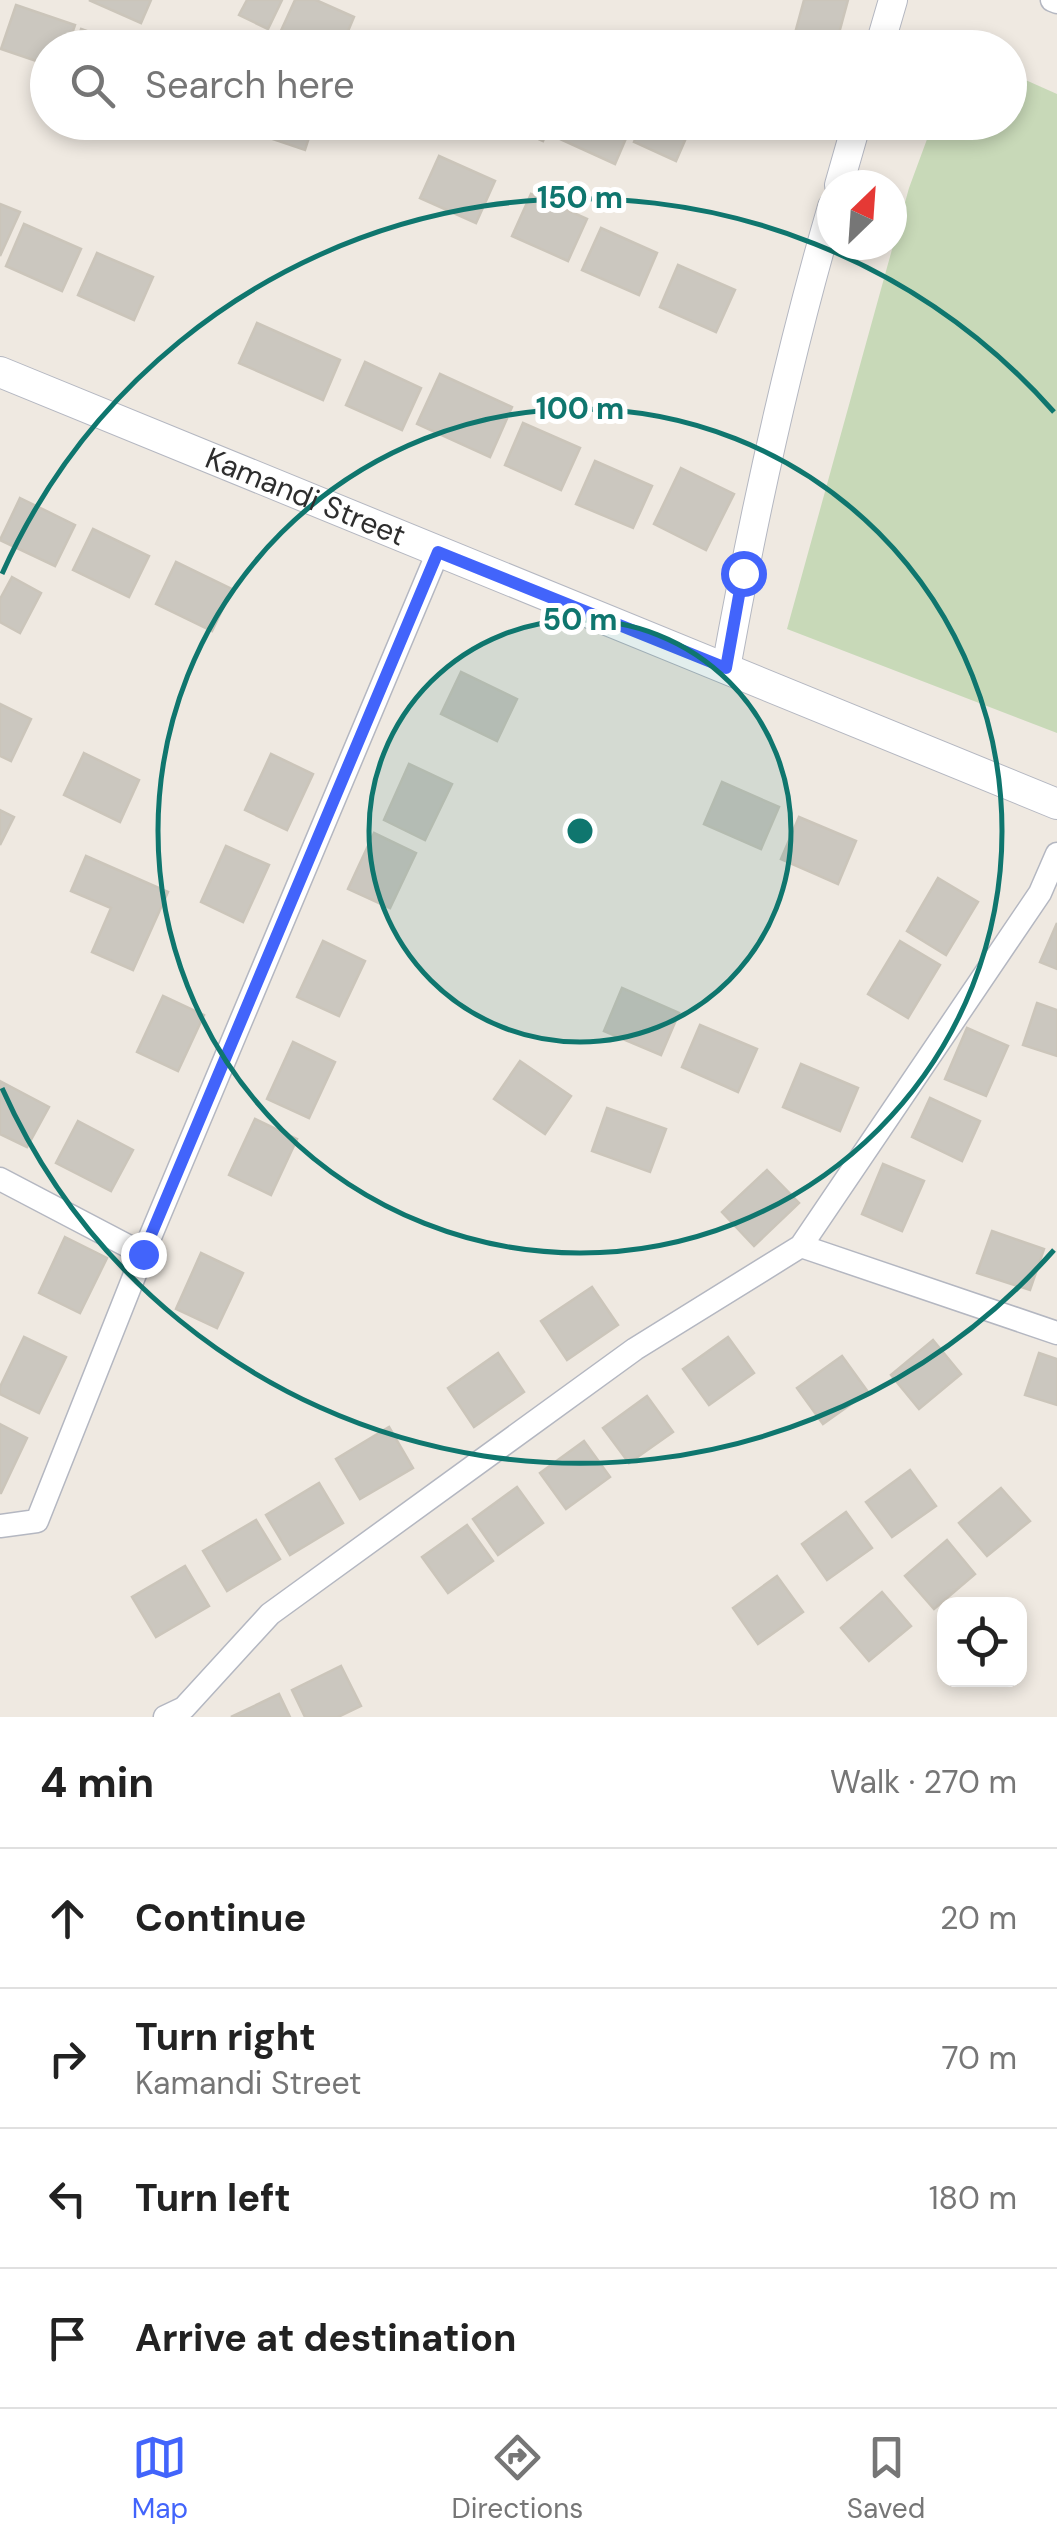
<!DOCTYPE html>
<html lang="en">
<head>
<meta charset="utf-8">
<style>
  :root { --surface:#fff; --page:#f6f6f6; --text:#222; --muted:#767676; --line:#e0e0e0; --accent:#4264fb }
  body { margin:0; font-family:"DM Sans",sans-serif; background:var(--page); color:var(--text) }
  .controls { position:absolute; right:30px; bottom:30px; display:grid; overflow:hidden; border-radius:20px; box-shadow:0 5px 15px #0003 }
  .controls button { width:90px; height:90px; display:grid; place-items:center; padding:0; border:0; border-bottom:2px solid var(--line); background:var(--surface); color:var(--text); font:50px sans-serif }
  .compass { position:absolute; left:817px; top:170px; width:90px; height:90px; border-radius:50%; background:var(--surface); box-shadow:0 5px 15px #0003; rotate:25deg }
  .stop { position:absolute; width:30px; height:30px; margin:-22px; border:8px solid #4264fb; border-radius:50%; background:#fff }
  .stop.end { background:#4264fb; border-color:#fff; box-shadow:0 2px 10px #0008 }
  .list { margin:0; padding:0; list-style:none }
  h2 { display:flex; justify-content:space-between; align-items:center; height:130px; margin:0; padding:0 40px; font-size:42px }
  h2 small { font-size:32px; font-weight:400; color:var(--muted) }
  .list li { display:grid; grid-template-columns:65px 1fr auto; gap:30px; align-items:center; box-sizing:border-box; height:140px; padding:0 40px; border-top:2px solid var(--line) }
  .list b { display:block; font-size:38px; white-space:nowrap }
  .list p { margin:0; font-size:32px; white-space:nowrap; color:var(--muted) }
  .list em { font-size:32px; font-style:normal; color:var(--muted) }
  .icon { flex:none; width:55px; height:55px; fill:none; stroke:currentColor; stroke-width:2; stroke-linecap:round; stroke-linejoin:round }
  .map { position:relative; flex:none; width:1057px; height:1717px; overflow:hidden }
  .search { position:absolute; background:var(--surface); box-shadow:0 5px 15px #0003; left:30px; right:30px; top:30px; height:110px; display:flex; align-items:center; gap:25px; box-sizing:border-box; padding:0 35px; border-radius:55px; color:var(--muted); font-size:38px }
  .sheet { height:690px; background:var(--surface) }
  nav { display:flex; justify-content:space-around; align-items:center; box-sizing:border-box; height:140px; border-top:2px solid var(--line); background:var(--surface); font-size:28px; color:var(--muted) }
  nav a { display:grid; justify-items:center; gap:5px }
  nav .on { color:var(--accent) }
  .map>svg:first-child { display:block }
  .cemetery { fill:#c8d9b8 }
  .building { fill:#cbc7bf; stroke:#cbc5ba; stroke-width:2.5 }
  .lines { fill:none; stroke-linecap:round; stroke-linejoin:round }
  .minor-casing { stroke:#b4b7c1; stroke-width:25 }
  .tertiary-casing { stroke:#b4b7c1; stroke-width:30 }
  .secondary-casing { stroke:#b4b7c1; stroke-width:32 }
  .minor { stroke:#fff; stroke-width:22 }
  .tertiary { stroke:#fff; stroke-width:28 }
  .secondary { stroke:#fff; stroke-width:30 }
  .route { stroke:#4264fb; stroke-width:12 }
  .ring { fill:none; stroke:#0f766e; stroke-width:5 }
  .labels { text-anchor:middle; stroke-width:10; stroke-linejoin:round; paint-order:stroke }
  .street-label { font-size:30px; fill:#2e2e2e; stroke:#fff }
  .centre { fill:#0f766e; stroke:#fff; stroke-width:5 }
  .ring-label { font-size:30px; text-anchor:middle; font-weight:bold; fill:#0f766e; stroke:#fff; stroke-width:10; stroke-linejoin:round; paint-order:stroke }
</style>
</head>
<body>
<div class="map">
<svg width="1057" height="1717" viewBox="0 0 1057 1717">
  <rect width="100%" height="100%" fill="#efe9e1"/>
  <!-- cemetery -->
  <path class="cemetery" d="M1010 73 1057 94V733L787 629 909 188 933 123 1010 122Z"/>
  <!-- building -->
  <path class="building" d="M89 0H151L141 23Z
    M247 0H282L268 29 239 15Z
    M295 0H316L354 17 341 48H308L279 35Z
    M804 0H848L835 48H791Z
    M16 5 75 25 67 48H48V65L1 49Z
    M81 29 135 48H75Z
    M249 122H314L305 150 246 130Z
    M501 122H551L543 141Z
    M565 122H633L615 164 558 138Z
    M643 122H693L676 161 634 142Z
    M439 156 495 181 476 223 420 198Z
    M531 194 587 219 568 261 512 236Z
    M0 204 20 212 0 256Z
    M24 224 81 249 62 291 6 266Z
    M601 228 657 253 639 295 582 270Z
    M97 253 153 277 134 320 78 295Z
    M678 265 735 290 716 332 660 307Z
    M257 323 340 360 323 400 239 363Z
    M365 362 421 388 402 430 346 405Z
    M440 374 512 407 490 457 417 424Z
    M523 423 580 448 561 490 505 465Z
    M595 461 652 486 633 528 576 504Z
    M681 468 734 494 706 550 654 524Z
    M20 498 75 525 55 566 0 540Z
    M93 529 149 556 129 597 73 570Z
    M176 562 232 589 212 631 156 604Z
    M12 577 41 593 20 633 0 622V599Z
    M461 672 517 699 497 741 441 714Z
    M0 704 31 719 11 761 0 756Z
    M84 753 139 780 120 822 64 795Z
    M271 754 313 774 287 830 245 810Z
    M409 764 452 784 425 840 384 820Z
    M722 782 779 807 761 849 704 824Z
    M0 810 14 817 0 845Z
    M799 817 856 841 838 884 781 859Z
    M374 833 416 853 390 908 348 889Z
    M226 846 269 865 243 922 201 902Z
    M86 856 168 892 133 970 92 952 111 908 71 891Z
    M938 878 978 902 946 955 907 931Z
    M1057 923V969L1040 962Z
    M323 941 365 961 339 1016 297 997Z
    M900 941 940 965 908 1018 868 994Z
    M622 988 679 1013 661 1055 604 1031Z
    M163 996 204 1015 178 1071 137 1052Z
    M1037 1003 1057 1010V1056L1023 1045Z
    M700 1025 757 1049 738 1092 682 1067Z
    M967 1028 1008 1046 986 1096 945 1079Z
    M293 1042 335 1062 309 1118 267 1099Z
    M520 1061 571 1096 545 1134 494 1099Z
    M801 1064 858 1088 840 1131 783 1107Z
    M0 1081 49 1107 27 1147 0 1134Z
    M930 1098 980 1121 962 1161 912 1137Z
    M607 1108 666 1129 650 1172 592 1151Z
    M255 1119 297 1139 271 1195 229 1175Z
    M78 1121 133 1150 111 1191 56 1163Z
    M883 1164 924 1181 902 1231 862 1214Z
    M767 1170 799 1203 754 1246 722 1212Z
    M992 1231 1044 1249 1030 1290 977 1273Z
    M65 1237 107 1258 80 1313 39 1293Z
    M201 1253 243 1273 217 1328 176 1309Z
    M592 1287 618 1325 567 1360 541 1321Z
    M24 1337 66 1357 39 1413 0 1394V1387Z
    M728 1337 754 1373 709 1405 683 1369Z
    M933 1340 961 1374 919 1409 891 1375Z
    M498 1353 524 1392 474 1427 448 1388Z
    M1039 1353 1057 1359V1405L1025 1395Z
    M842 1356 868 1392 823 1424 797 1388Z
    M647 1396 673 1432 629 1463 603 1428Z
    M0 1424 27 1438 1 1493H0Z
    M389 1427 413 1468 360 1499 336 1459Z
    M584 1441 610 1477 566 1509 540 1473Z
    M910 1470 936 1506 892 1537 866 1502Z
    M319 1483 343 1523 290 1555 266 1515Z
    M517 1487 543 1523 498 1555 473 1519Z
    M1001 1488 1030 1521 987 1556 959 1523Z
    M846 1512 872 1548 827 1580 802 1544Z
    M256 1520 280 1559 227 1591 203 1551Z
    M467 1525 493 1561 448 1593 422 1557Z
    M947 1540 975 1574 934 1609 905 1576Z
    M185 1566 209 1606 156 1637 132 1597Z
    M777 1576 803 1612 758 1644 733 1608Z
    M882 1592 911 1626 869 1661 841 1628Z
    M341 1666 361 1706 338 1717H305L292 1690Z
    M279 1694 290 1717H231Z"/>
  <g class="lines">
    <!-- minor casing -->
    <g class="minor-casing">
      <path id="minor" d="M1052 0 1057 2
        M0 1179 143 1254
        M801 1246 1057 1333
        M0 1526 37 1521 143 1254 438 552
        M165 1717 184 1708 270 1614 635 1349 801 1246 1040 893 1057 854"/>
    </g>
    <!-- tertiary casing -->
    <g class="tertiary-casing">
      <path id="tertiary" d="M879 48 893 0
        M839 185 857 122
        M726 668C754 513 788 358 832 207"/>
    </g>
    <!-- secondary casing -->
    <g class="secondary-casing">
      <g id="secondary">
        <path id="s1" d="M0 372 1057 804"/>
      </g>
    </g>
    <!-- minor -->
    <use href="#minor" class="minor"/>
    <!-- tertiary -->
    <use href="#tertiary" class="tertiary"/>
    <!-- secondary -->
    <use href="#secondary" class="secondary"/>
  </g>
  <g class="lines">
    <!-- route -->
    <path class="route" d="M143 1254 438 552 726 668 743 573"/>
  </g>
  <!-- distance rings -->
  <circle cx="580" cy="831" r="211" fill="#0f766e" fill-opacity=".12"/>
  <g class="ring">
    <circle cx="580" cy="831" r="211"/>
    <circle cx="580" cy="831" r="422"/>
    <path d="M1054 1250A633 633 0 0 1 2 1088M2 574A633 633 0 0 1 1054 412"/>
  </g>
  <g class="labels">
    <!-- street labels -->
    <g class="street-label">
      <text dy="10" stroke="none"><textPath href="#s1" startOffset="330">Kamandi Street</textPath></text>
    </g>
  </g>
  <circle cx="580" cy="831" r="15" class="centre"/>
  <g class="ring-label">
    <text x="580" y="208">150 m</text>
    <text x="580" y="419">100 m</text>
    <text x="580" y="630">50 m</text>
  </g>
</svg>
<div class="controls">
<button><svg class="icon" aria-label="locate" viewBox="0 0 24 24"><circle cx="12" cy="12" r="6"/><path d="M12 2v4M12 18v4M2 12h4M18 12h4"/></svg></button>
</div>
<svg class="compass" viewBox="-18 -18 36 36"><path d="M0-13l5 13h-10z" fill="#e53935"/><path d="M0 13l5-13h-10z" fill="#767676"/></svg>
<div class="stop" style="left:743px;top:573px"></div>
<div class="stop end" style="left:143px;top:1254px"></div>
<div class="search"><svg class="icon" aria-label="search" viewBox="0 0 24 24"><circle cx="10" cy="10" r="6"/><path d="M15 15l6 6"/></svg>Search here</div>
</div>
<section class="sheet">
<h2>4 min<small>Walk · 270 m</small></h2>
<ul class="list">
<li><svg class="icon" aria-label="ahead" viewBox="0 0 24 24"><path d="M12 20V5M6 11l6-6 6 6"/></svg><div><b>Continue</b></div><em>20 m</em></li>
<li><svg class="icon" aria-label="right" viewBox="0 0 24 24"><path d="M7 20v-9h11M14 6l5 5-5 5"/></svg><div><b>Turn right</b><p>Kamandi Street</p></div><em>70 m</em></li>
<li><svg class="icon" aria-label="left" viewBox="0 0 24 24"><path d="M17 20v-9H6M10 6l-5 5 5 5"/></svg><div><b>Turn left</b></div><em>180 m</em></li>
<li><svg class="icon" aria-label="arrive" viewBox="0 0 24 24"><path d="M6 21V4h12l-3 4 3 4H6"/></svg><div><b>Arrive at destination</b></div></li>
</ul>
</section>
<nav>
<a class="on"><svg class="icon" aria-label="map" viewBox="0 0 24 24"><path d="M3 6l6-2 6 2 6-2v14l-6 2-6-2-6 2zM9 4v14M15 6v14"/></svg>Map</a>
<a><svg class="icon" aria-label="directions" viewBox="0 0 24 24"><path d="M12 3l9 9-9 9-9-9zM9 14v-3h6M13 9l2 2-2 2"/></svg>Directions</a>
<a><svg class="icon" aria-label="saved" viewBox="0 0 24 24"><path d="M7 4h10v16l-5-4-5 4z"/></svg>Saved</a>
</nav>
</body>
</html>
